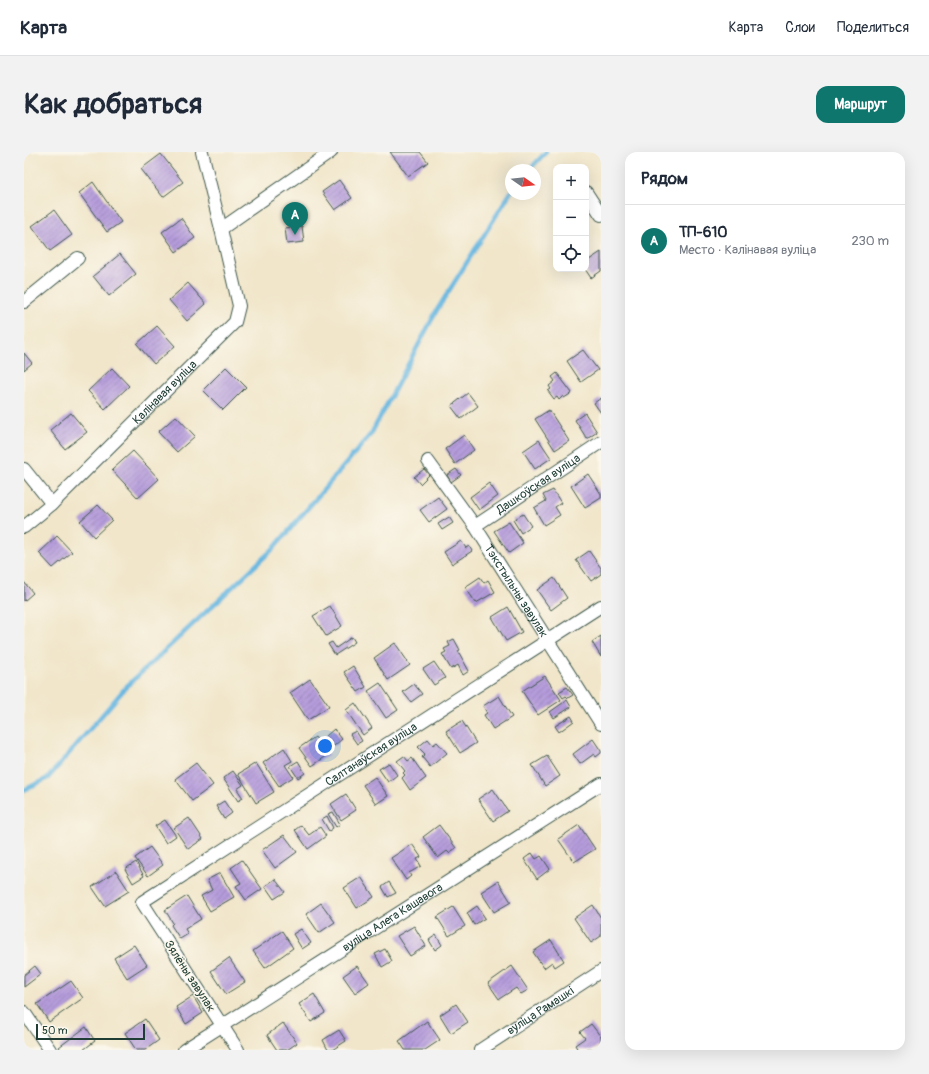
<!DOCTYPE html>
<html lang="ru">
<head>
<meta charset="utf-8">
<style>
  :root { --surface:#fff; --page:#f2f2f3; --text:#1f2937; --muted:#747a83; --line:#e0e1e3; --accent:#0f766e }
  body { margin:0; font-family:Pangolin,sans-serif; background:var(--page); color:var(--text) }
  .controls { position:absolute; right:12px; top:12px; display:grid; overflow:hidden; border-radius:8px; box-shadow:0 4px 16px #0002 }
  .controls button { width:36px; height:36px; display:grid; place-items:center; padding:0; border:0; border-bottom:1px solid var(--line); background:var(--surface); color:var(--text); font:20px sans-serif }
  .compass { position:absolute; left:481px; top:12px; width:36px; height:36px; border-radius:50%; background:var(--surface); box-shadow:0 4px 16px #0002; rotate:104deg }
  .scale { position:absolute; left:12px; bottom:10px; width:109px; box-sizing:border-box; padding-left:4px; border:2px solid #1f3d34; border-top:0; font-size:11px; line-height:14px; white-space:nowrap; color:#1f3d34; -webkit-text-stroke:3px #fbf7ec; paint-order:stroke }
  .you { position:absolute; left:301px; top:594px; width:14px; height:14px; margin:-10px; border:3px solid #fff; border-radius:50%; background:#1a73e8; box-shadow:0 0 0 6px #1a73e833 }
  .badge { display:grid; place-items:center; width:26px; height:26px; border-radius:50%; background:var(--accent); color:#fff; font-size:13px; font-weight:700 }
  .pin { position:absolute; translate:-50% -33px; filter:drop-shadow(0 1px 2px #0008) }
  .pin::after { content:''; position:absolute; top:21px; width:14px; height:12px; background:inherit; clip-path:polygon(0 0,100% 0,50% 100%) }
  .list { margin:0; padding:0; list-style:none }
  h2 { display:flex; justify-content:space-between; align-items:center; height:52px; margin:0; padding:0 16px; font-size:17px }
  h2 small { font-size:13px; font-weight:400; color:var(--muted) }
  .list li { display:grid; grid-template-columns:26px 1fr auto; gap:12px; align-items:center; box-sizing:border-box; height:72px; padding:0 16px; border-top:1px solid var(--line) }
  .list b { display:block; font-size:15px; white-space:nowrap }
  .list p { margin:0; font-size:13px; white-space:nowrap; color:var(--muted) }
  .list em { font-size:13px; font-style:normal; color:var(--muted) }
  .icon { flex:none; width:22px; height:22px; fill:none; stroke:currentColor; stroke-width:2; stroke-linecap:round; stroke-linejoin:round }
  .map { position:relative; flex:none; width:577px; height:898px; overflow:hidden; border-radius:12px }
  header { display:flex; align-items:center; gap:24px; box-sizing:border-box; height:56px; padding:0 20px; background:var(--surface); border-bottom:1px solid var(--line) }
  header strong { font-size:19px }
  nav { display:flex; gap:22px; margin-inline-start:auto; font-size:14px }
  .intro { display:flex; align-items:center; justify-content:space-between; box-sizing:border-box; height:96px; padding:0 24px }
  h1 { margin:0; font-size:28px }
  .button { padding:10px 18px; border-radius:12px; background:var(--accent); color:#fff; font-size:14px; font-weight:700 }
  main { display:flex; gap:24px; padding:0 24px }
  aside { flex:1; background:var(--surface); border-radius:12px; box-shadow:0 4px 16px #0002 }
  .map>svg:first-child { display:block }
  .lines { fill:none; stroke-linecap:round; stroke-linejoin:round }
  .stream { stroke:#65b6e0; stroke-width:4.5 }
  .building { fill:url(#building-hatch) }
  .minor-casing { stroke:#3e564a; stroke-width:14 }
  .minor { stroke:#fff; stroke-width:12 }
  .labels { text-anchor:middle; stroke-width:3; stroke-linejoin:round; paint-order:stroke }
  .street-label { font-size:12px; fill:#1f3d34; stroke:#fbf7ec }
</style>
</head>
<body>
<header>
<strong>Карта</strong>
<nav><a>Карта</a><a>Слои</a><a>Поделиться</a></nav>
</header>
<div class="intro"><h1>Как добраться</h1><a class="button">Маршрут</a></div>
<main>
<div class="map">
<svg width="577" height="898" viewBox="0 0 577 898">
  <defs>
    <pattern id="building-hatch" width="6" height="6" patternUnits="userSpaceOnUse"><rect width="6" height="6" fill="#b59bdb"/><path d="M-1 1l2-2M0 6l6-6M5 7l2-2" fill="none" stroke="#9380b2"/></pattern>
  </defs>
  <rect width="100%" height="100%" fill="#fbf7ec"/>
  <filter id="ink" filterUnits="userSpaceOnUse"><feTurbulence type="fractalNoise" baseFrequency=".025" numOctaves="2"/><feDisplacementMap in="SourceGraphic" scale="8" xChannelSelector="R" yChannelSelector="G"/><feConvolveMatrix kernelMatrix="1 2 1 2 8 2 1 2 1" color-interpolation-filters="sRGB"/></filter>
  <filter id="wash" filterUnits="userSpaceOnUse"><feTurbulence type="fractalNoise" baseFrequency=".012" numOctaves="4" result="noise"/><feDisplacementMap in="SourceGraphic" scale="16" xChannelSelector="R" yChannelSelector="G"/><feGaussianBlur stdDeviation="0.9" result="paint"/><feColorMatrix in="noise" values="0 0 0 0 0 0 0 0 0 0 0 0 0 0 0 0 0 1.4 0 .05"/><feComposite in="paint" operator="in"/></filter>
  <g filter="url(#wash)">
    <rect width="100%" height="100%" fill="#f1e6ca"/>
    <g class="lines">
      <!-- stream -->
      <path class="stream" d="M505 18 522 0
        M0 638 24 626 103 534 250 396 347 282 413 158 487 40"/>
    </g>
    <g id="blocks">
      <!-- building -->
      <path class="building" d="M366 0H396L404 10 384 24Z
        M137 2 159 30 139 45 117 17Z
        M315 28 328 46 311 58 298 40Z
        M69 30 97 70 83 80 55 41Z
        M30 58 48 83 26 99 8 74Z
        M157 66 171 86 152 100 138 80Z
        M278 74 280 90 263 92 261 76Z
        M577 100V119L567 126 561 117 562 110Z
        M96 102 112 122 85 144 69 124Z
        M164 131 182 152 163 169 145 148Z
        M133 174 151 194 130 212 113 192Z
        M559 198 574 218 557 230 543 209Z
        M0 201 8 211 0 218Z
        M202 215 222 235 199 258 179 238Z
        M88 216 105 234 81 257 64 239Z
        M533 221 548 241 540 246 539 244 535 248 533 245 530 247 524 239 527 237 525 234 531 229 528 225Z
        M444 241 454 254 437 267 427 254Z
        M577 246V261L570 251Z
        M525 258 545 289 531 298 511 267Z
        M47 261 63 280 41 297 26 278Z
        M561 261 573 280 563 287 551 268Z
        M152 264 171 284 153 300 134 280Z
        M440 283 450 298 431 312 421 297Z
        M515 288 527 306 511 317 499 299Z
        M109 299 135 327 114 346 88 318Z
        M400 317 405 323 396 332 390 325Z
        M432 317 437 323 427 330 423 323Z
        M564 322 577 342V346L561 356 547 334Z
        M465 331 474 344 455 358 446 345Z
        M529 338 537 351 531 355 536 363 520 373 510 356 522 349 519 343Z
        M414 345 423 357 405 370 396 358Z
        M74 353 88 368 70 385 56 369Z
        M499 362 507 374 497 381 489 368Z
        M425 365 429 371 418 378 414 372Z
        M485 370 499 391 485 401 470 379Z
        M33 384 48 400 29 416 15 401Z
        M437 389 442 396 445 394 448 399 428 412 420 400Z
        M565 399 577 416V422L567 429 552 408Z
        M456 425 460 431 464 428 471 440 452 451 441 435Z
        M530 426 543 446 527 458 513 438Z
        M0 430 9 441 0 449Z
        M306 454 318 474 302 484 289 464Z
        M484 455 498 480 482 489 468 465Z
        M577 484V505L568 490Z
        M328 485 331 490 311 503 304 492 308 490 312 496Z
        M430 487 436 498 434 499 445 519 439 523 434 513 427 517 418 502 422 500 420 497 426 494 424 490Z
        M371 491 386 513 364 528 350 506Z
        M410 510 421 526 410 533 399 517Z
        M329 514 342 535 334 540 320 520Z
        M521 524 537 548 514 563 498 539Z
        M286 527 305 554 284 568 266 541Z
        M356 531 374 558 362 566 344 539Z
        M390 532 398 542 387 550 379 540Z
        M543 535 549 543 544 546 542 544 539 546 535 540Z
        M475 544 488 565 469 577 460 563 463 561 459 554Z
        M543 548 547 555 530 566 526 560Z
        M331 551 348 576 339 583 322 558Z
        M547 564 550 569 535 580 531 574Z
        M438 569 452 591 436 601 422 579Z
        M310 577 318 587 310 594 302 584Z
        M332 579 338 589 333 592 326 582Z
        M291 585 304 603 288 614 275 596Z
        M404 587 409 593 413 590 423 601 406 615 398 605 401 602 394 595Z
        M569 587 577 599V601L572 605 570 602 556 612 549 602Z
        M260 596 268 609 261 613 269 625 255 634 239 611Z
        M380 604 384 609 388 606 402 626 386 638 378 626 381 623 379 621 381 619 373 609Z
        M523 604 536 624 521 634 508 613Z
        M274 609 281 621 274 626 266 614Z
        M172 611 189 633 168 649 151 627Z
        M232 611 250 640 232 651 214 622Z
        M365 611 373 623 364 630 355 617Z
        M209 619 219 633 213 637 219 646 214 649 199 626Z
        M351 625 364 644 352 652 339 633Z
        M469 637 484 659 469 669 454 647Z
        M322 642 332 658 317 668 307 652Z
        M200 649 208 661 200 667 192 654Z
        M309 660 316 672 312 675 304 662Z
        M303 664 309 676 305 679 298 667Z
        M165 666 179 687 164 697 150 676Z
        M141 668 152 684 142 691 131 674Z
        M277 673 285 683 296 675 302 684 284 697 271 678Z
        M415 673 432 696 425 701 423 699 414 706 399 685Z
        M555 673 571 697 550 710 534 687Z
        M260 683 273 700 251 716 238 698Z
        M388 692 397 705 393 707 397 714 385 721 387 724 382 728 367 706Z
        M126 695 139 713 124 724 111 706Z
        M508 701 512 707 517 704 526 717 513 727 500 707Z
        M218 708 238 737 222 748 212 734 217 731 207 716Z
        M112 710 120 724 109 731 101 717Z
        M92 719 105 739 81 754 68 735Z
        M196 721 210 745 186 759 177 744 188 738 183 728Z
        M337 725 350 745 333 756 320 736Z
        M251 727 261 740 250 747 241 734Z
        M474 729 487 750 470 760 457 740Z
        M365 730 372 741 364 745 358 735Z
        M163 744 177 767 161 777 164 782 156 787 147 773 149 771 141 758Z
        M297 751 311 770 295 781 282 762Z
        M569 753 577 766V784L567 791 550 766Z
        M453 754 461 766 450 773 443 761Z
        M429 755 441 774 425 784 413 765Z
        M390 774 402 794 386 804 373 784Z
        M277 777 287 791 278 797 269 782Z
        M258 779 269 796 241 816 229 799Z
        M412 783 418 793 411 798 405 788Z
        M527 788 540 809 531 815 528 810 520 816 509 800Z
        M110 793 123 813 103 826 90 806Z
        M361 797 368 809 358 815 351 802Z
        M205 806 221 830 202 842 187 819Z
        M11 814 17 822 0 835V823Z
        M333 814 345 831 331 841 319 824Z
        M488 814 504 838 497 842 492 836 475 847 464 831Z
        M47 829 59 846 25 870 13 852Z
        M290 842 301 861 287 870 275 852Z
        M169 844 179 861 162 872 152 855Z
        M432 852 444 870 427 881 416 863Z
        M121 867 135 888 121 898H112L101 881Z
        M403 869 416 888 401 898H381L375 889Z
        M259 871 273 891 263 898H253L243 883Z
        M567 872 577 885V892L569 898H554L551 893 561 886 556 880Z
        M62 875 71 889 59 898H37L35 895Z
        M315 878 322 889 308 898H304L299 888Z"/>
    </g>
  </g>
  <g filter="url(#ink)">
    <use href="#blocks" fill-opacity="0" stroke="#3e564a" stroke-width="1"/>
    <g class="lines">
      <!-- minor casing -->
      <g class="minor-casing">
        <g id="minor">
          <path d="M178 0 197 77"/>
          <path d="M562 40 577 63"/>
          <path d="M0 150 54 106"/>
          <path id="s1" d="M404 309 451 374 577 572"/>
          <path d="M0 317 28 352"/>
          <path id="s2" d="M451 374 577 290"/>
          <path id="s3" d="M0 375 28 352 211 170 215 154 197 77 307 0"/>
          <path d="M0 860 26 898"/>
          <path id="s4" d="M160 898 577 632"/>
          <path id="s5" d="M214 898 118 750 577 454"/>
          <path id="s6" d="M456 898 577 819"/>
        </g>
      </g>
      <!-- minor -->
      <use href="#minor" class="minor"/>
    </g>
  </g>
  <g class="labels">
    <!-- street labels -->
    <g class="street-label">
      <text dy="4" stroke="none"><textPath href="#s3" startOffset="195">Калінавая вуліца</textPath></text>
      <text dy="4" stroke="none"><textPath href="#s2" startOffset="76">Дашкоўская вуліца</textPath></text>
      <text dy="4" stroke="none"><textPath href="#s1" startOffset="157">Тэкстыльны завулак</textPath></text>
      <text dy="4" stroke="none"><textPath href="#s5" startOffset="449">Салтанаўская вуліца</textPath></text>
      <text dy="4" stroke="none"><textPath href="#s4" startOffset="247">вуліца Алега Кашавога</textPath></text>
      <text transform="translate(166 824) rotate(57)" y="4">Зялёны завулак</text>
      <text dy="4" stroke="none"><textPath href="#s6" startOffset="72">вуліца Рамашкі</textPath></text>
    </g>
  </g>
</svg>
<div class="controls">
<button>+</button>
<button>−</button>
<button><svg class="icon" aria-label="locate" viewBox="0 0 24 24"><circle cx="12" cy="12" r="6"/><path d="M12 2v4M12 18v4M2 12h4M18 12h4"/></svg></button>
</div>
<svg class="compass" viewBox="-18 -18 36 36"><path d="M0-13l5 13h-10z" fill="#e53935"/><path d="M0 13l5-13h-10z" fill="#747a83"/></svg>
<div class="scale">50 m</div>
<div class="you"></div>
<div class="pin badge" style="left:271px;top:83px">A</div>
</div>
<aside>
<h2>Рядом<small></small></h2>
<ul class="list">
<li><span class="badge">A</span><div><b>ТП-610</b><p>Место · Калінавая вуліца</p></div><em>230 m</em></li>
</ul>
</aside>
</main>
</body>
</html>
